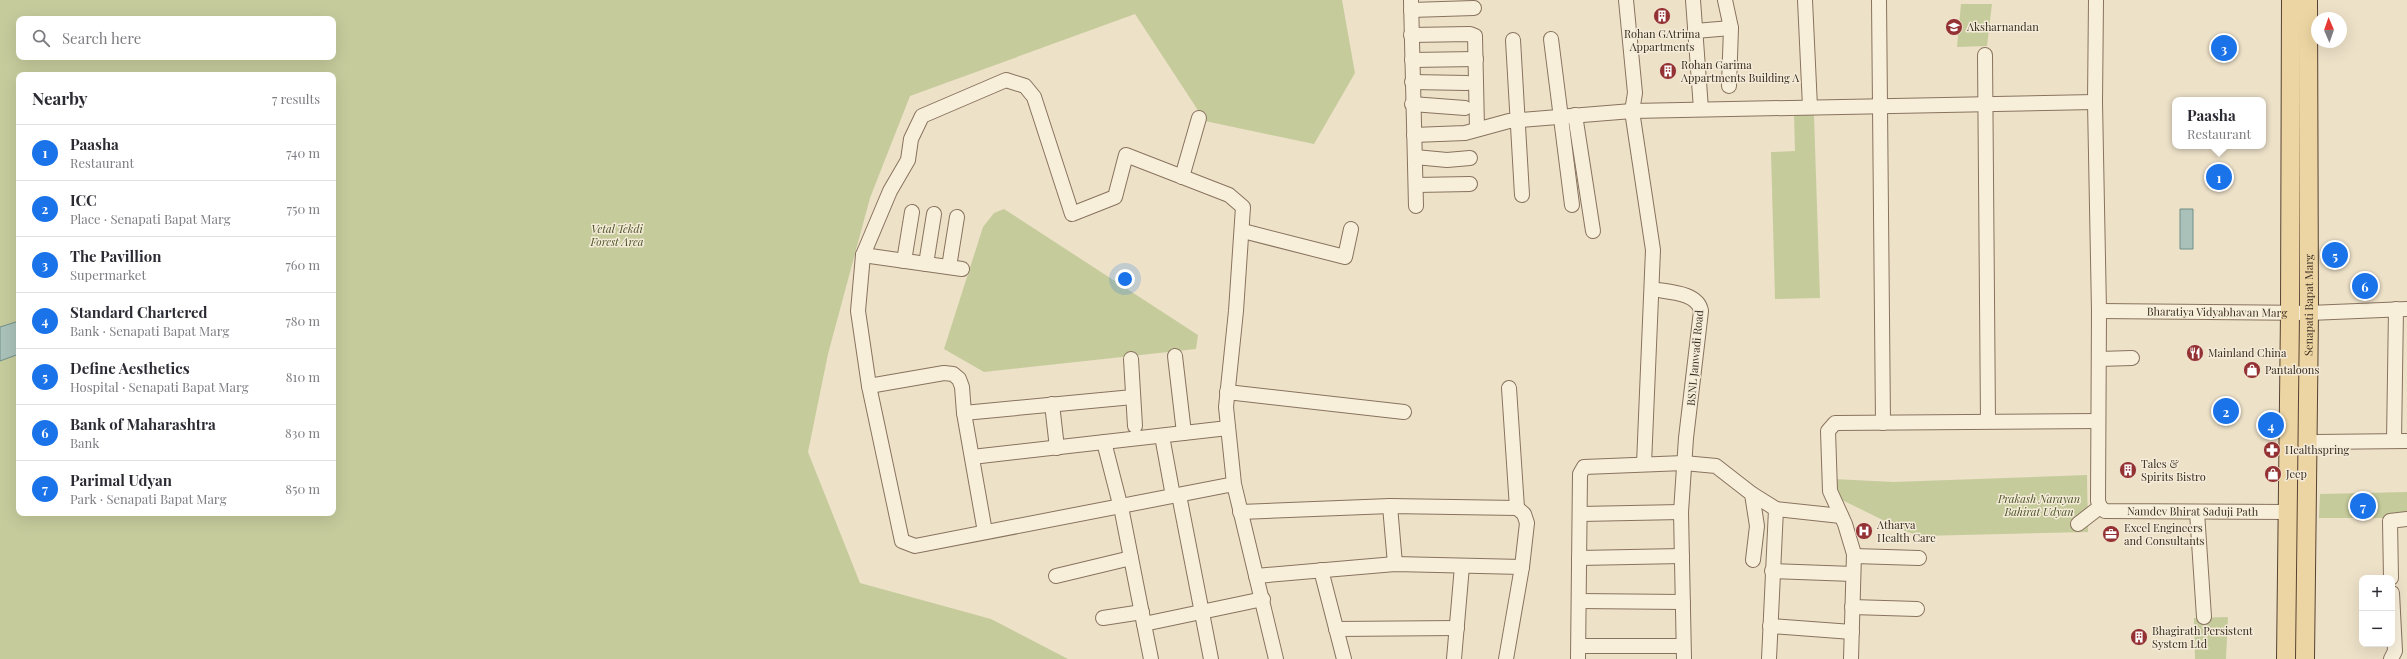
<!DOCTYPE html>
<html lang="en">
<head>
<meta charset="utf-8">
<style>
  :root { --surface:#fff; --page:#f2f2f3; --text:#2b2b33; --muted:#7c7c81; --line:#e1e1e2; --accent:#1a73e8 }
  body { margin:0; font-family:"Playfair Display",serif; background:var(--page); color:var(--text) }
  .controls { position:absolute; right:12px; bottom:12px; display:grid; overflow:hidden; border-radius:8px; box-shadow:0 4px 16px #0002 }
  .controls button { width:36px; height:36px; display:grid; place-items:center; padding:0; border:0; border-bottom:1px solid var(--line); background:var(--surface); color:var(--text); font:20px sans-serif }
  .compass { position:absolute; left:2311px; top:12px; width:36px; height:36px; border-radius:50%; background:var(--surface); box-shadow:0 4px 16px #0002; rotate:358deg }
  .you { position:absolute; left:1125px; top:279px; width:14px; height:14px; margin:-10px; border:3px solid #fff; border-radius:50%; background:#1a73e8; box-shadow:0 0 0 6px #1a73e833 }
  .badge { display:grid; place-items:center; width:26px; height:26px; border-radius:50%; background:var(--accent); color:#fff; font-size:13px; font-weight:700 }
  .pin { position:absolute; translate:-50% -50%; border:2px solid #fff; box-shadow:0 1px 4px #0006 }
  .popup { position:absolute; left:2172px; top:97px; width:94px; height:52px; box-sizing:border-box; display:grid; place-content:center; border-radius:8px; background:var(--surface); filter:drop-shadow(0 1px 3px #0005); font-size:13px; white-space:nowrap; color:var(--muted) }
  .popup b { font-size:15px; color:var(--text) }
  .popup::after { content:''; position:absolute; left:50%; top:100%; margin-left:-8px; border:8px solid transparent; border-top-color:var(--surface) }
  .list { margin:0; padding:0; list-style:none }
  h2 { display:flex; justify-content:space-between; align-items:center; height:52px; margin:0; padding:0 16px; font-size:17px }
  h2 small { font-size:13px; font-weight:400; color:var(--muted) }
  .list li { display:grid; grid-template-columns:26px 1fr auto; gap:12px; align-items:center; box-sizing:border-box; height:56px; padding:0 16px; border-top:1px solid var(--line) }
  .list b { display:block; font-size:15px; white-space:nowrap }
  .list p { margin:0; font-size:13px; white-space:nowrap; color:var(--muted) }
  .list em { font-size:13px; font-style:normal; color:var(--muted) }
  .icon { flex:none; width:22px; height:22px; fill:none; stroke:currentColor; stroke-width:2; stroke-linecap:round; stroke-linejoin:round }
  .map { position:relative; flex:none; width:2407px; height:659px; overflow:hidden }
  .search { position:absolute; background:var(--surface); box-shadow:0 4px 16px #0002; left:16px; top:16px; width:320px; height:44px; display:flex; align-items:center; gap:10px; box-sizing:border-box; padding:0 14px; border-radius:8px; color:var(--muted); font-size:15px }
  .panel { position:absolute; background:var(--surface); box-shadow:0 4px 16px #0002; left:16px; top:72px; width:320px; height:444px; border-radius:8px }
  .map>svg:first-child { display:block }
  .green { fill:#c6cb9c; fill-rule:evenodd }
  .water { fill:#a9c1b9; stroke:#708f87 }
  .lines { fill:none; stroke-linecap:round; stroke-linejoin:round }
  .minor-casing { stroke:#88735e; stroke-width:16 }
  .major-casing { stroke:#564232; stroke-width:20 }
  .minor { stroke:#f8efdb; stroke-width:14 }
  .major { stroke:#edd5a3; stroke-width:18 }
  .labels { text-anchor:middle; stroke-width:3; stroke-linejoin:round; paint-order:stroke }
  .poi-label { font-size:11px; fill:#392c21; stroke:#f4ebd8; text-anchor:start }
  .park-label { font-size:11px; font-style:italic; fill:#4a5428; stroke:#f4ebd8 }
  .street-label { font-size:11px; fill:#392c21; stroke:#f4ebd8 }
</style>
</head>
<body>
<div class="map">
<svg width="2407" height="659" viewBox="0 0 2407 659">
  <rect width="100%" height="100%" fill="#ede1c8"/>
  <!-- green -->
  <path class="green" d="M0 0H1342L1355 73 1314 144 1205 121 1135 14 910 96 870 198 828 354 808 452 860 583 991 619 1068 659H0ZM19 19H333V57H19ZM19 75H333V513H19Z
    M1961 4H1992L1987 46 1957 47Z
    M1794 115H1814L1820 298 1775 299 1771 152 1795 151Z
    M1004 209 1198 335 1196 349 984 372 944 349 983 227 994 213Z
    M2087 475 2088 532 1921 536 1907 532 1832 495 1833 479 1893 482Z
    M2407 492V518H2319L2320 494Z
    M2228 617 2226 659H2195L2194 618Z"/>
  <!-- water -->
  <path class="water" d="M2180 209H2193V249H2180Z
    M19 321V354L0 361V327Z"/>
  <g class="lines">
    <!-- minor casing -->
    <g class="minor-casing">
      <g id="minor">
        <path d="M1411 0 1416 206"/>
        <path d="M1626 0 1635 93 1632 111 1653 250 1644 464"/>
        <path d="M1693 0 1701 109"/>
        <path d="M1725 0 1731 28 1729 86"/>
        <path d="M1805 0 1810 107"/>
        <path d="M1879 0 1883 423"/>
        <path d="M2096 0 2095 102 2099 311 2098 501 2100 507"/>
        <path d="M1411 10 1474 8"/>
        <path d="M1695 31 1731 28"/>
        <path d="M1411 35 1470 34 1475 36 1477 129"/>
        <path d="M1551 39 1572 205"/>
        <path d="M1513 40 1522 195"/>
        <path d="M1985 55 1988 421"/>
        <path d="M1412 60 1476 59"/>
        <path d="M1412 82 1467 83"/>
        <path d="M1412 104 1465 108"/>
        <path d="M1575 115 1593 231"/>
        <path d="M1414 135 1465 133 1509 121 1632 111 2095 102"/>
        <path d="M1415 157 1447 160 1470 158"/>
        <path d="M1182 177 1199 118"/>
        <path d="M1416 185 1470 184"/>
        <path d="M1243 231 1345 257 1351 229"/>
        <path d="M863 255 962 269"/>
        <path d="M904 261 912 212"/>
        <path d="M926 264 934 214"/>
        <path d="M949 267 957 217"/>
        <path d="M1652 289C1667 292 1698 292 1701 311L1686 438 1681 512 1684 659"/>
        <path id="s1" d="M2099 311 2309 313 2407 309"/>
        <path d="M1175 356 1184 433"/>
        <path d="M1131 359 1135 426"/>
        <path d="M2099 359 2132 358"/>
        <path d="M869 386 944 373 953 374 959 379 962 387 964 413 985 532"/>
        <path d="M1509 388 1517 508"/>
        <path d="M1227 392 1404 412"/>
        <path d="M1052 404 1057 448"/>
        <path d="M964 413 1133 397"/>
        <path d="M1162 436 1173 496"/>
        <path d="M2394 441 2396 309"/>
        <path d="M1104 442 1122 512 1144 624 1263 599"/>
        <path d="M2315 442 2407 441"/>
        <path d="M972 457 1228 428"/>
        <path d="M1234 484 915 546 902 541 869 386 858 311 863 255 890 191 908 160 911 139 922 116 1006 80 1025 86 1034 97 1072 214 1115 197 1126 155 1229 195 1243 207 1236 311 1226 407 1234 484 1276 659"/>
        <path d="M1752 494 1776 509 1841 516"/>
        <path d="M1179 495 1211 659"/>
        <path d="M1390 506 1395 564"/>
        <path id="s2" d="M2100 507 2105 511 2287 512"/>
        <path d="M1240 512 1390 506 1517 508 1524 514 1527 523 1522 567 1506 659"/>
        <path d="M2197 512 2204 617"/>
        <path d="M1580 514 1681 512"/>
        <path d="M2078 524 2100 507"/>
        <path d="M1854 556 1919 558"/>
        <path d="M1579 558 1682 556"/>
        <path d="M1321 570 1344 659"/>
        <path d="M1772 571 1853 574"/>
        <path d="M1056 576 1131 558"/>
        <path d="M1256 576 1395 564 1522 567"/>
        <path d="M2391 578 2390 521 2407 519"/>
        <path d="M1579 601 1683 602"/>
        <path d="M1852 607 1917 609"/>
        <path d="M1103 618 1142 612"/>
        <path d="M1144 624 1151 659"/>
        <path d="M1770 626 1852 632"/>
        <path d="M1336 629 1457 628"/>
        <path d="M1579 646H1683"/>
        <path d="M1454 659 1462 566"/>
        <path d="M1578 659 1580 474 1584 467 1684 463 1716 466 1752 494 1757 526 1753 560"/>
        <path d="M1769 659 1776 509"/>
        <path d="M1851 659 1854 554 1845 524 1830 491 1828 431 1835 423 2098 421"/>
        <path d="M2391 659 2395 651 2392 593"/>
      </g>
    </g>
    <!-- major casing -->
    <g class="major-casing">
      <g id="major">
        <path d="M2286 659 2290 313 2291 0"/>
        <path id="s3" d="M2305 659 2309 313 2308 0"/>
      </g>
    </g>
    <!-- minor -->
    <use href="#minor" class="minor"/>
    <!-- major -->
    <use href="#major" class="major"/>
  </g>
  <!-- icons -->
  <defs>
    <g id="building-disc" transform="scale(0.9)"><circle r="9.5" fill="#943133" stroke="#f4ebd8"/><path d="M-4-6H4V6H1V3H-1V6H-4ZM-2.5-4.3h1.7v1.8h-1.7ZM.8-4.3h1.7v1.8H.8ZM-2.5-1h1.7V.8h-1.7ZM.8-1h1.7V.8H.8Z" fill="#fff"/></g>
    <g id="school-disc" transform="scale(0.9)"><circle r="9.5" fill="#943133" stroke="#f4ebd8"/><path d="M0-5L7-2L0 1L-7-2ZM-4 1L0 2.5L4 1V4Q0 6-4 4Z" fill="#fff"/></g>
    <g id="restaurant-disc" transform="scale(0.9)"><circle r="9.5" fill="#943133" stroke="#f4ebd8"/><path d="M-5-6h1v4h1v-4h1v4h1v-4h1v5L-1.5 .5V6h-2V.5L-5-1ZM5-6V6H3V1.5H1.5Q1.5-4 5-6Z" fill="#fff"/></g>
    <g id="shop-disc" transform="scale(0.9)"><circle r="9.5" fill="#943133" stroke="#f4ebd8"/><path d="M-5-2.5h2.3a2.7 3.5 0 0 1 5.4 0H5L5.5 6h-11ZM-1.5-2.5h3a1.5 2.3 0 0 0-3 0Z" fill="#fff"/></g>
    <g id="pharmacy-disc" transform="scale(0.9)"><circle r="9.5" fill="#943133" stroke="#f4ebd8"/><path d="M-2-6h4v4h4v4h-4v4h-4v-4h-4v-4h4Z" fill="#fff"/></g>
    <g id="hospital-disc" transform="scale(0.9)"><circle r="9.5" fill="#943133" stroke="#f4ebd8"/><path d="M-5-5h3v3.5h4V-5h3V5h-3V1.5h-4V5h-3Z" fill="#fff"/></g>
    <g id="office-disc" transform="scale(0.9)"><circle r="9.5" fill="#943133" stroke="#f4ebd8"/><path d="M-6-3h4V-5.5h4V-3h4V5H-6ZM-1-4.5V-3h2v-1.5ZM-6 0V1H6V0Z" fill="#fff"/></g>
  </defs>
  <g fill-rule="evenodd">
    <use href="#building-disc" x="1662" y="16"/>
    <use href="#school-disc" x="1954" y="27"/>
    <use href="#building-disc" x="1668" y="71"/>
    <use href="#restaurant-disc" x="2195" y="353"/>
    <use href="#shop-disc" x="2252" y="370"/>
    <use href="#pharmacy-disc" x="2272" y="450"/>
    <use href="#building-disc" x="2128" y="470"/>
    <use href="#shop-disc" x="2273" y="474"/>
    <use href="#hospital-disc" x="1864" y="531"/>
    <use href="#office-disc" x="2111" y="534"/>
    <use href="#building-disc" x="2139" y="637"/>
  </g>
  <g class="labels">
    <!-- poi labels -->
    <g class="poi-label">
      <text x="1967" y="31">Aksharnandan</text>
      <text x="1662" y="38" text-anchor="middle">Rohan GAtrima<tspan x="1662" dy="13">Appartments</tspan></text>
      <text x="1681" y="69">Rohan Garima<tspan x="1681" dy="13">Appartments Building A</tspan></text>
      <text x="2208" y="357">Mainland China</text>
      <text x="2265" y="374">Pantaloons</text>
      <text x="2285" y="454">Healthspring</text>
      <text x="2141" y="468">Tales &amp;<tspan x="2141" dy="13">Spirits Bistro</tspan></text>
      <text x="2286" y="478">Jeep</text>
      <text x="1877" y="529">Atharva<tspan x="1877" dy="13">Health Care</tspan></text>
      <text x="2124" y="532">Excel Engineers<tspan x="2124" dy="13">and Consultants</tspan></text>
      <text x="2152" y="635">Bhagirath Persistent<tspan x="2152" dy="13">System Ltd</tspan></text>
    </g>
    <!-- park labels -->
    <g class="park-label">
      <text x="617" y="233">Vetal Tekdi<tspan x="617" dy="13">Forest Area</tspan></text>
      <text x="2039" y="503">Prakash Narayan<tspan x="2039" dy="13">Bahirat Udyan</tspan></text>
    </g>
    <!-- street labels -->
    <g class="street-label">
      <text dy="4" stroke="none"><textPath href="#s3" startOffset="354">Senapati Bapat Marg</textPath></text>
      <text dy="4" stroke="none"><textPath href="#s1" startOffset="118">Bharatiya Vidyabhavan Marg</textPath></text>
      <text transform="translate(1695 358) rotate(-85)" y="4">BSNL Janwadi Road</text>
      <text dy="4" stroke="none"><textPath href="#s2" startOffset="94">Namdev Bhirat Saduji Path</textPath></text>
    </g>
  </g>
</svg>
<div class="controls">
<button>+</button>
<button>−</button>
</div>
<svg class="compass" viewBox="-18 -18 36 36"><path d="M0-13l5 13h-10z" fill="#e53935"/><path d="M0 13l5-13h-10z" fill="#7c7c81"/></svg>
<div class="you"></div>
<div class="pin badge" style="left:2219px;top:177px">1</div>
<div class="popup"><b>Paasha</b>Restaurant</div>
<div class="pin badge" style="left:2226px;top:411px">2</div>
<div class="pin badge" style="left:2224px;top:48px">3</div>
<div class="pin badge" style="left:2271px;top:425px">4</div>
<div class="pin badge" style="left:2335px;top:255px">5</div>
<div class="pin badge" style="left:2365px;top:286px">6</div>
<div class="pin badge" style="left:2363px;top:506px">7</div>
<div class="search"><svg class="icon" aria-label="search" viewBox="0 0 24 24"><circle cx="10" cy="10" r="6"/><path d="M15 15l6 6"/></svg>Search here</div>
<section class="panel">
<h2>Nearby<small>7 results</small></h2>
<ul class="list">
<li><span class="badge">1</span><div><b>Paasha</b><p>Restaurant</p></div><em>740 m</em></li>
<li><span class="badge">2</span><div><b>ICC</b><p>Place · Senapati Bapat Marg</p></div><em>750 m</em></li>
<li><span class="badge">3</span><div><b>The Pavillion</b><p>Supermarket</p></div><em>760 m</em></li>
<li><span class="badge">4</span><div><b>Standard Chartered</b><p>Bank · Senapati Bapat Marg</p></div><em>780 m</em></li>
<li><span class="badge">5</span><div><b>Define Aesthetics</b><p>Hospital · Senapati Bapat Marg</p></div><em>810 m</em></li>
<li><span class="badge">6</span><div><b>Bank of Maharashtra</b><p>Bank</p></div><em>830 m</em></li>
<li><span class="badge">7</span><div><b>Parimal Udyan</b><p>Park · Senapati Bapat Marg</p></div><em>850 m</em></li>
</ul>
</section>
</div>
</body>
</html>
